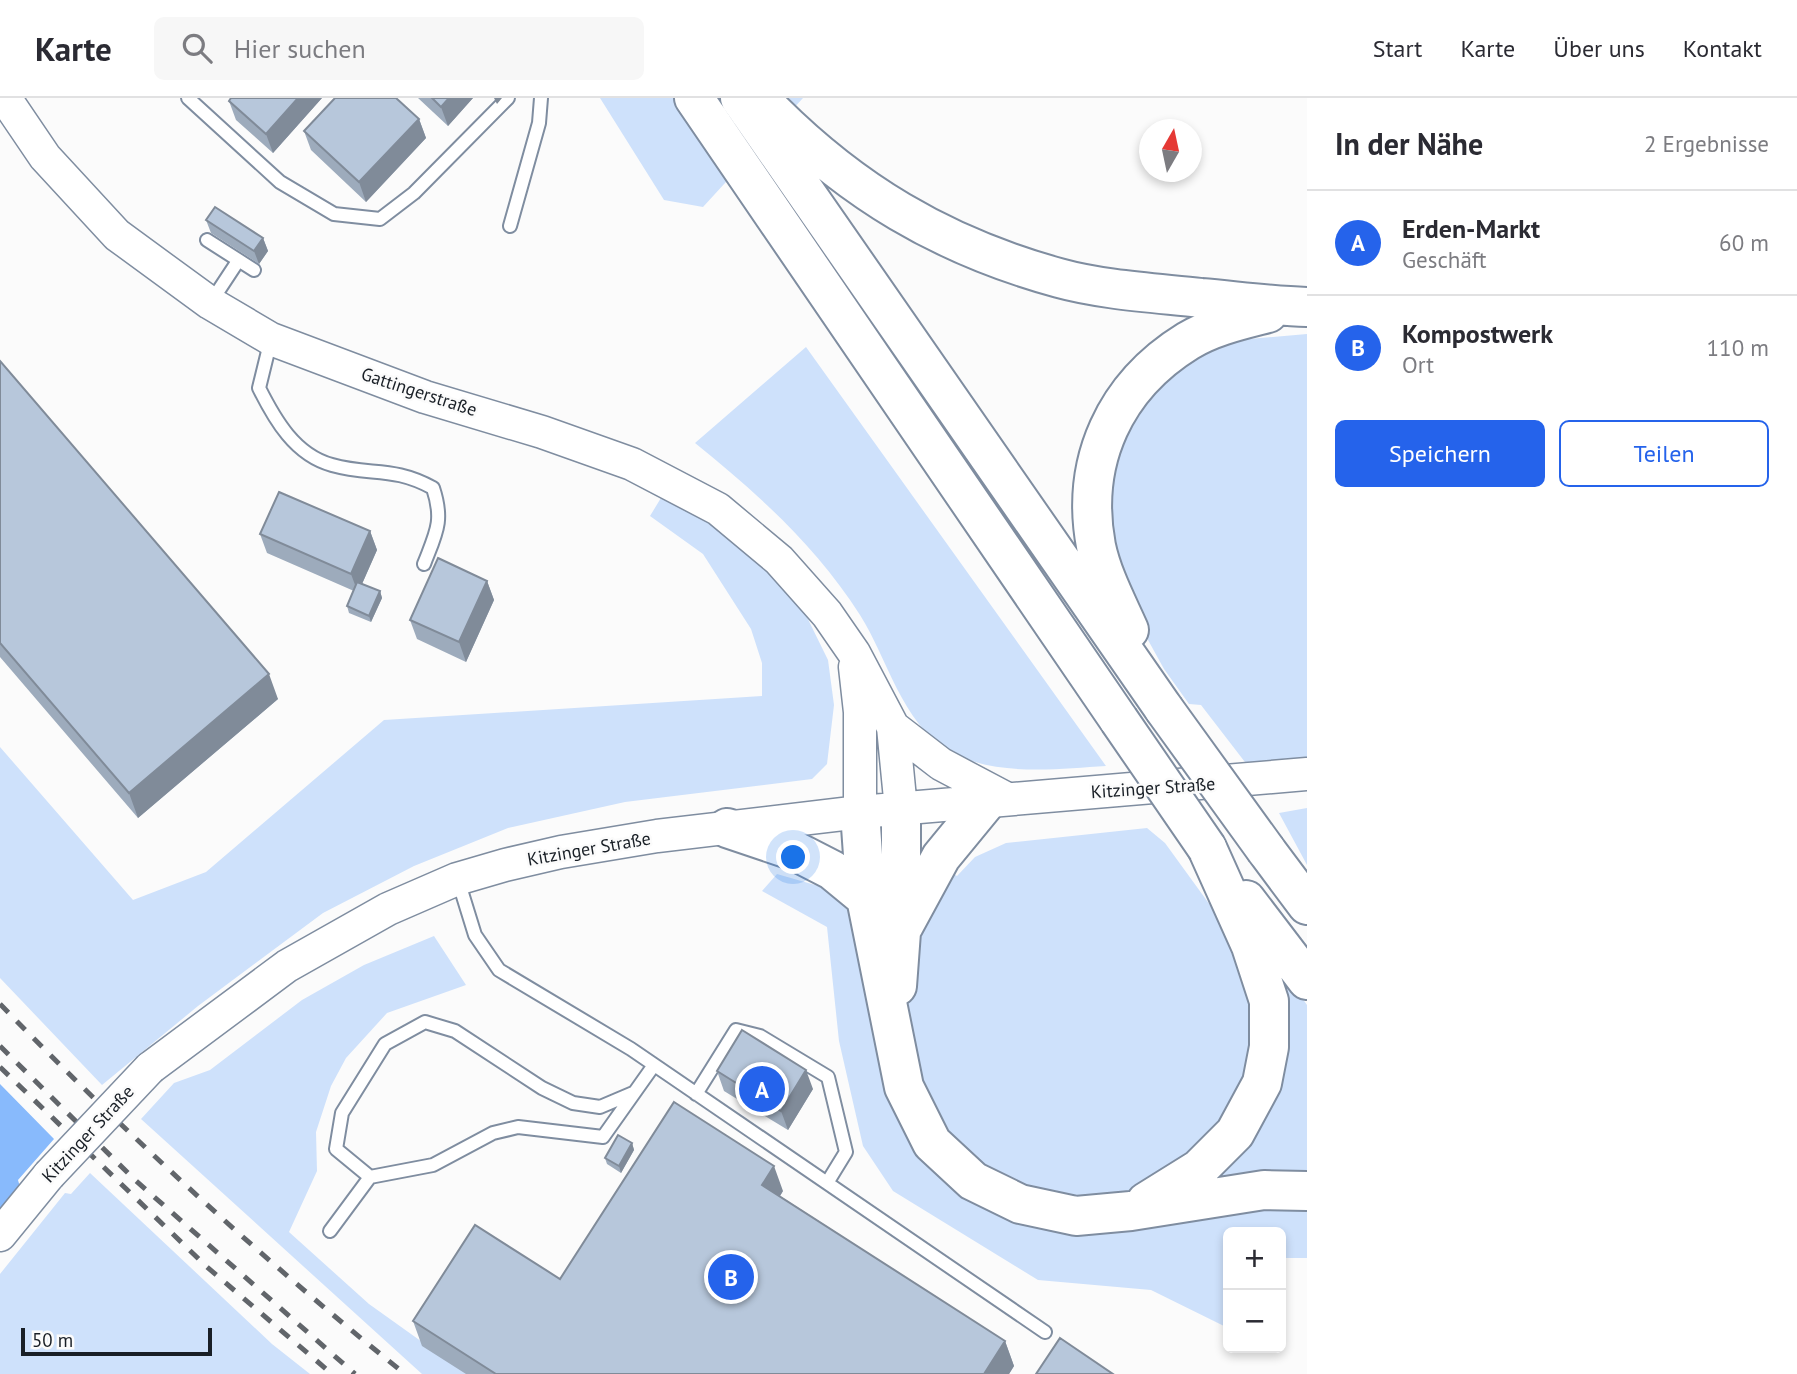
<!DOCTYPE html>
<html lang="de">
<head>
<meta charset="utf-8">
<style>
  :root { --surface:#fff; --page:#f7f7f7; --text:#2b2b33; --muted:#7c7c81; --line:#e1e1e2; --accent:#2563eb }
  body { margin:0; font-family:"PT Sans",sans-serif; background:var(--page); color:var(--text) }
  .controls { position:absolute; right:21px; bottom:21px; display:grid; overflow:hidden; border-radius:10px; box-shadow:0 4px 10px #0003 }
  .controls button { width:63px; height:63px; display:grid; place-items:center; padding:0; border:0; border-bottom:2px solid var(--line); background:var(--surface); color:var(--text); font:35px sans-serif }
  .compass { position:absolute; left:1139px; top:21px; width:63px; height:63px; border-radius:50%; background:var(--surface); box-shadow:0 4px 10px #0003; rotate:9deg }
  .scale { position:absolute; left:21px; bottom:18px; width:191px; box-sizing:border-box; padding-left:7px; border:4px solid #191f26; border-top:0; font-size:19px; line-height:24px; white-space:nowrap; color:#191f26; -webkit-text-stroke:5px #fbfbfb; paint-order:stroke }
  .you { position:absolute; left:794px; top:760px; width:24px; height:24px; margin:-18px; border:5px solid #fff; border-radius:50%; background:#1a73e8; box-shadow:0 0 0 10px #1a73e833 }
  .badge { display:grid; place-items:center; width:46px; height:46px; border-radius:50%; background:var(--accent); color:#fff; font-size:23px; font-weight:700 }
  .pin { position:absolute; translate:-50% -50%; border:4px solid #fff; box-shadow:0 2px 7px #0006 }
  .list { margin:0; padding:0; list-style:none }
  h2 { display:flex; justify-content:space-between; align-items:center; height:91px; margin:0; padding:0 28px; font-size:30px }
  h2 small { font-size:23px; font-weight:400; color:var(--muted) }
  .list li { display:grid; grid-template-columns:46px 1fr auto; gap:21px; align-items:center; box-sizing:border-box; height:105px; padding:0 28px; border-top:2px solid var(--line) }
  .list b { display:block; font-size:26px; white-space:nowrap }
  .list p { margin:0; font-size:23px; white-space:nowrap; color:var(--muted) }
  .list em { font-size:23px; font-style:normal; color:var(--muted) }
  .actions { display:flex; gap:14px; padding:21px 28px }
  .actions a { flex:1; padding:16px 0; border:2px solid var(--accent); border-radius:10px; text-align:center; font-size:24px; color:var(--accent) }
  .actions .main { background:var(--accent); color:#fff }
  .icon { flex:none; width:38px; height:38px; fill:none; stroke:currentColor; stroke-width:2; stroke-linecap:round; stroke-linejoin:round }
  .map { position:relative; flex:none; width:1307px; height:1276px; overflow:hidden }
  header { display:flex; align-items:center; gap:42px; box-sizing:border-box; height:98px; padding:0 35px; background:var(--surface); border-bottom:2px solid var(--line) }
  header strong { font-size:33px }
  nav { display:flex; gap:38px; margin-inline-start:auto; font-size:24px }
  .search { width:490px; height:63px; background:var(--page); display:flex; align-items:center; gap:18px; box-sizing:border-box; padding:0 24px; border-radius:10px; color:var(--muted); font-size:26px }
  main { display:flex }
  aside { flex:1; background:var(--surface) }
  .map>svg:first-child { display:block }
  .green { fill:#cee1fb }
  .forest { fill:#88bafc }
  .lines { fill:none; stroke-linecap:round; stroke-linejoin:round }
  .service-casing { stroke:#7f8da0; stroke-width:16 }
  .tertiary-casing { stroke:#7f8da0; stroke-width:35 }
  .trunk-casing { stroke:#7f8da0; stroke-width:42 }
  .service { stroke:#fff; stroke-width:12 }
  .tertiary { stroke:#fff; stroke-width:32 }
  .trunk { stroke:#fff; stroke-width:38 }
  .rail { stroke:#61656a; stroke-width:5; stroke-dasharray:12 12; stroke-linecap:butt }
  .tertiary-bridge-casing { stroke:#7f8da0; stroke-width:35; stroke-linecap:butt }
  .trunk-bridge-casing { stroke:#7f8da0; stroke-width:42; stroke-linecap:butt }
  .tertiary-bridge { stroke:#fff; stroke-width:32 }
  .trunk-bridge { stroke:#fff; stroke-width:38 }
  .wall { fill:#9dabbc }
  .shaded-wall { fill:#808b99 }
  .building { fill:#b7c7db; stroke:#808b99; stroke-width:2 }
  .labels { text-anchor:middle; stroke-width:5; stroke-linejoin:round; paint-order:stroke }
  .street-label { font-size:18px; fill:#191f26; stroke:#fbfbfb }
</style>
</head>
<body>
<header>
<strong>Karte</strong>
<div class="search"><svg class="icon" aria-label="search" viewBox="0 0 24 24"><circle cx="10" cy="10" r="6"/><path d="M15 15l6 6"/></svg>Hier suchen</div>
<nav><a>Start</a><a>Karte</a><a>Über uns</a><a>Kontakt</a></nav>
</header>
<main>
<div class="map">
<svg width="1307" height="1276" viewBox="0 0 1307 1276">
  <rect width="100%" height="100%" fill="#fbfbfb"/>
  <!-- green -->
  <path class="green" d="M600 0H803L703 109 664 102Z
    M1307 236V666L1248 668 1201 607 1189 606 1164 571 1116 484 1099 394 1129 310 1194 256 1237 242Z
    M806 249 1106 668C1057 671 994 679 949 653 901 624 888 561 860 517 816 448 758 396 695 345Z
    M667 390 772 468 802 509 828 562 834 607 827 666 812 681 625 704 508 730 414 768 323 815 198 908 102 987 0 880V649L133 802 206 774 384 622 762 598V565L751 531 703 456 650 418Z
    M1307 710V767L1279 715Z
    M1147 730 1165 745 1218 818 1254 896 1251 972 1205 1050 1134 1092 1104 1099 1071 1101 1040 1094 978 1067 949 1039 927 1009 907 930 909 889 920 822 945 771 957 778 975 759 1006 745Z
    M777 776 822 789 827 784 854 811 890 994 1010 1119 1307 1104V1160H1281V1134H1228V1230L1151 1192 1038 1182 893 1093 863 1048 839 943 827 829 762 793Z
    M434 838 466 887 387 915 346 960 331 988 316 1034 317 1073 289 1134 369 1206 467 1276H422L141 1021 174 985 210 972 302 902 364 867Z
    M1267 850 1307 907V1086L1167 1101 1238 1038Z
    M90 1075 272 1246 310 1276H0V1176L65 1095 71 1096Z"/>
  <!-- forest -->
  <path class="forest" d="M0 986 54 1041 18 1082 20 1089 0 1113Z"/>
  <g class="lines">
    <!-- service casing -->
    <g class="service-casing">
      <path id="service" d="M188 0 280 84 334 116 380 121 414 95 508 0
        M510 128 539 25 541 0
        M207 142 254 172
        M211 204 238 163
        M271 241 259 290C275 322 295 357 332 367 371 378 393 368 433 390 444 423 436 435 424 466
        M458 782 475 837 499 872 631 951 1045 1234
        M696 996 736 932 760 938 828 979 846 1054 827 1085
        M370 1079 336 1051 342 1015 385 946 425 924 455 933 542 990 573 1005 600 1009 633 995
        M330 1133 370 1079 433 1067 493 1035 518 1029 603 1039 654 967"/>
    </g>
    <!-- tertiary casing -->
    <g class="tertiary-casing">
      <path id="tertiary" d="M5 0 45 59 117 137 210 205 271 241 425 299 542 334 632 366 718 411 779 462 827 516 854 555 893 629 901 711
        M855 569 860 614V714
        M893 629 941 666 1007 701
        M150 970 287 868 388 811 457 781 505 767 561 754 657 738 860 714 1307 676
        M0 1137 49 1077"/>
    </g>
    <!-- trunk casing -->
    <g class="trunk-casing">
      <path id="trunk" d="M694 0 1119 622
        M740 0 1164 611
        M765 6C850 93 942 148 1059 180 1102 192 1156 195 1201 200 1236 203 1272 208 1307 209
        M1129 532C1117 505 1102 477 1096 448 1080 363 1115 288 1188 243 1213 228 1241 222 1268 215
        M860 714 866 800 904 989 932 1045 973 1083 1020 1106 1076 1118 1131 1113 1264 1092 1307 1093
        M727 730 795 753 832 772 866 800
        M1266 752 1307 807
        M1246 802 1307 882
        M903 829 941 759 987 703
        M897 888 901 834V711
        M1146 1104 1199 1071 1235 1035 1262 985 1269 949V903L1251 848 1207 750"/>
    </g>
    <!-- service -->
    <use href="#service" class="service"/>
    <!-- tertiary -->
    <use href="#tertiary" class="tertiary"/>
    <!-- trunk -->
    <use href="#trunk" class="trunk"/>
    <!-- rail -->
    <path class="rail" d="M0 906C127 1037 263 1162 405 1276
      M0 948 135 1082 355 1276
      M0 969 207 1169 332 1276"/>
    <!-- tertiary-bridge casing -->
    <g class="tertiary-bridge-casing">
      <path id="tertiary-bridge" d="M49 1077 150 970"/>
    </g>
    <!-- trunk-bridge casing -->
    <g class="trunk-bridge-casing">
      <path id="trunk-bridge" d="M1164 611 1266 752
        M1119 622 1207 750"/>
    </g>
    <!-- tertiary-bridge -->
    <use href="#tertiary-bridge" class="tertiary-bridge"/>
    <!-- trunk-bridge -->
    <use href="#trunk-bridge" class="trunk-bridge"/>
  </g>
  <!-- wall -->
  <path class="wall" d="M322 0 273 55 236 22 229 3Z
    M418 0H473L448 28Z
    M419 21 426 40 366 104 311 52 304 33Z
    M206 122 263 140 268 153 259 166 211 135Z
    M0 263 278 601 138 720 0 559Z
    M370 433 377 452 362 486 380 493 382 500 371 524 349 515 347 508 354 493 267 455 260 436Z
    M487 483 494 502 466 564 417 541 410 522Z
    M717 973 813 991 788 1032 724 993Z
    M632 1045 634 1052 621 1075 607 1066 605 1060Z
    M783 1093 780 1098 1005 1243 1014 1268 1009 1276H466L422 1248 413 1223 560 1181Z"/>
  <!-- shaded-wall -->
  <path class="shaded-wall" d="M298 0H322L273 55 266 36Z
    M449 0H473L448 28 441 9Z
    M494 0H502L497 6Z
    M419 21 426 40 366 104 359 84Z
    M263 140 268 153 259 166 254 153Z
    M370 433 377 452 358 495 351 476Z
    M487 483 494 502 466 564 459 544Z
    M380 493 382 500 371 524 369 518Z
    M269 576 278 601 138 720 129 695Z
    M806 972 813 991 788 1032 781 1013Z
    M632 1045 634 1052 621 1075 619 1068Z
    M774 1068 783 1093 771 1112 762 1087Z
    M1005 1243 1014 1268 1009 1276H984Z"/>
  <!-- building -->
  <path class="building" d="M231 0H298L266 36 229 3Z
    M335 0H396L419 21 359 84 304 33Z
    M432 0H449L441 9Z
    M215 109 263 140 254 153 206 122Z
    M0 263 269 576 129 695 0 545Z
    M279 394 370 433 351 476 260 436Z
    M438 460 487 483 459 544 410 522Z
    M357 484 380 493 369 518 347 508Z
    M742 932 806 972 781 1013 717 973Z
    M674 1004 774 1068 762 1087 1005 1243 984 1276H496L413 1223 475 1127 560 1181Z
    M618 1037 632 1045 619 1068 605 1060Z
    M1060 1240 1113 1276H1036Z"/>
  <g class="labels">
    <!-- street labels -->
    <g class="street-label">
      <text transform="translate(419 294) rotate(18)" y="6">Gattingerstraße</text>
      <text transform="translate(1153 690) rotate(-4)" y="6">Kitzinger Straße</text>
      <text transform="translate(589 751) rotate(-10)" y="6">Kitzinger Straße</text>
      <text transform="translate(88 1036) rotate(-47)" y="6">Kitzinger Straße</text>
    </g>
  </g>
</svg>
<div class="controls">
<button>+</button>
<button>−</button>
</div>
<svg class="compass" viewBox="-18 -18 36 36"><path d="M0-13l5 13h-10z" fill="#e53935"/><path d="M0 13l5-13h-10z" fill="#7c7c81"/></svg>
<div class="scale">50 m</div>
<div class="you"></div>
<div class="pin badge" style="left:762px;top:991px">A</div>
<div class="pin badge" style="left:731px;top:1179px">B</div>
</div>
<aside>
<h2>In der Nähe<small>2 Ergebnisse</small></h2>
<ul class="list">
<li><span class="badge">A</span><div><b>Erden-Markt</b><p>Geschäft</p></div><em>60 m</em></li>
<li><span class="badge">B</span><div><b>Kompostwerk</b><p>Ort</p></div><em>110 m</em></li>
</ul>
<div class="actions"><a class="main">Speichern</a><a>Teilen</a></div>
</aside>
</main>
</body>
</html>
